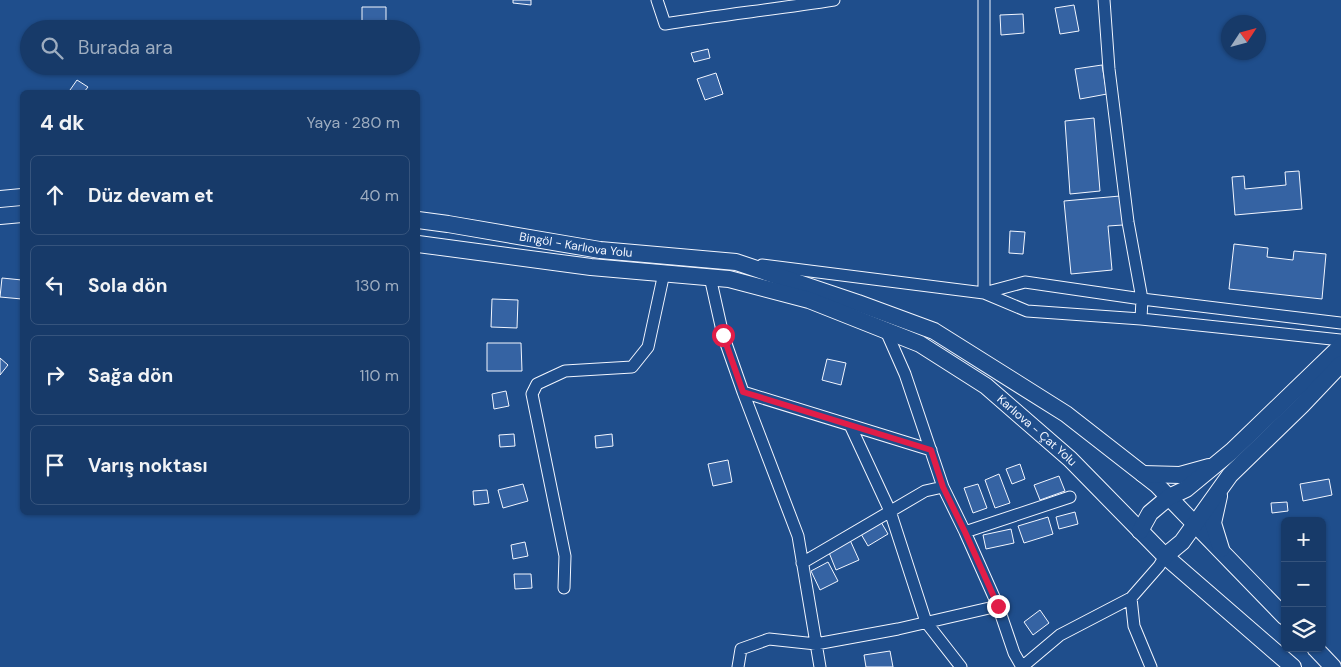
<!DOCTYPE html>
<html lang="tr">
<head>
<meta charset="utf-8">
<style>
  :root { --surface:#173a69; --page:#20416f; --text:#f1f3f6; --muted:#9eadc0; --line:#36547d }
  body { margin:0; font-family:"DM Sans",sans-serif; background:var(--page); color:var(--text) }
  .controls { position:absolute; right:15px; bottom:15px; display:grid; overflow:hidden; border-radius:8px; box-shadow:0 1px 4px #0004 }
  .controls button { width:45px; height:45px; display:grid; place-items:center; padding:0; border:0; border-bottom:1px solid var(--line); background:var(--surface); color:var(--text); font:25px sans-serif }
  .compass { position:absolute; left:1221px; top:15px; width:45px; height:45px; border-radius:50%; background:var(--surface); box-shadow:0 1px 4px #0004; rotate:54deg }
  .stop { position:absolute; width:15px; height:15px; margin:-11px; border:4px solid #e11d48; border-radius:50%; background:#fff }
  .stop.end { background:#e11d48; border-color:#fff; box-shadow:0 1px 5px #0008 }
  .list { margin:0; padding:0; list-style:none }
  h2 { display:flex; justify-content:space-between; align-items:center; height:65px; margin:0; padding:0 20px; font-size:21px }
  h2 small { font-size:16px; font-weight:400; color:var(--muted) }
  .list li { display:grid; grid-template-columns:32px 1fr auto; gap:15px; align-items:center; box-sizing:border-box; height:80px; margin:0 10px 10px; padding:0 10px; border:1px solid var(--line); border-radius:8px }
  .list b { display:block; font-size:19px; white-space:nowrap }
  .list em { font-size:16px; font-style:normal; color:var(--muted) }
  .icon { flex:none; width:28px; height:28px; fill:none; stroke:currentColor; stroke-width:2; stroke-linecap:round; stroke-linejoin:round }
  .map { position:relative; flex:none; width:1341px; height:667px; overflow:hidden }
  .search { position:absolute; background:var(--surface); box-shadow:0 1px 4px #0004; left:20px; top:20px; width:400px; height:55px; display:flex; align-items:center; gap:12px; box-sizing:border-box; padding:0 18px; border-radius:28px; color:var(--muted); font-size:19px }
  .panel { position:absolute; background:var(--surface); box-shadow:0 1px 4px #0004; left:20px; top:90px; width:400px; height:425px; border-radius:8px }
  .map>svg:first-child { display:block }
  .building { fill:#3563a3; stroke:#f2f6ff }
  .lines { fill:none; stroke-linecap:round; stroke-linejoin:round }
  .minor-casing { stroke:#f2f6ff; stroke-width:13 }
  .highway-casing { stroke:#f2f6ff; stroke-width:18 }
  .minor { stroke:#1f4e8c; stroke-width:11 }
  .highway { stroke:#1f4e8c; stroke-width:16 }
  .route { stroke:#e11d48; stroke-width:6 }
  .labels { text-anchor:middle; stroke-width:4; stroke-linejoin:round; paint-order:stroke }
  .street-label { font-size:12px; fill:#f2f6ff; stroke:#1f4e8c }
</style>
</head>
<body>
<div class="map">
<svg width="1341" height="667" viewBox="0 0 1341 667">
  <rect width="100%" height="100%" fill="#1f4e8c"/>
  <!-- building -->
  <path class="building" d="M513 0H531V5L513 3Z
    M1074 5 1079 31 1060 34 1055 8Z
    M362 7H386V28H362Z
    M1023 14 1024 33 1001 35 1000 15Z
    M708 49 710 58 694 62 691 53Z
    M1102 65 1107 94 1080 99 1075 69Z
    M716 73 723 94 705 100 697 79Z
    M77 80 88 87 84 92H74L70 90Z
    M1094 118 1100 191 1070 194 1065 121Z
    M1299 171 1302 209 1235 215 1232 177 1244 176 1245 189 1286 185 1285 172Z
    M1120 196 1123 225 1108 226 1112 270 1071 274 1064 201Z
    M1010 231 1025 232 1023 254 1009 253Z
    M1234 244 1268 248 1267 257 1293 260 1294 251 1326 254 1322 299 1229 289Z
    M2 278 22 280V299L0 297Z
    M492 299 518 300 517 328 491 327Z
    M487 343H521L522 371H487Z
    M0 358 8 365 0 375Z
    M827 359 846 363 841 385 822 380Z
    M506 391 509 406 494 409 492 394Z
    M514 434 515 446 500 447 499 435Z
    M612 434 613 446 596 448 595 436Z
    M728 460 732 482 713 486 708 464Z
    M1020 464 1025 479 1012 484 1006 469Z
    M999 474 1010 503 995 508 985 480Z
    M1059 476 1065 491 1040 500 1034 485Z
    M1329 479 1332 495 1303 501 1300 484Z
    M523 484 528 501 503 508 498 490Z
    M978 484 987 508 973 513 964 488Z
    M487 490 489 503 474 505 473 491Z
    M1287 502 1288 511 1272 513 1271 503Z
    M1075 512 1078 524 1059 529 1056 517Z
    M1048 517 1053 534 1024 543 1018 526Z
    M881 522 888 534 868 546 861 534Z
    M1011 529 1014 543 986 549 983 535Z
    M850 540 859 560 836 570 828 550Z
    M525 542 528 556 513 559 511 545Z
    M828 562 838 581 820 590 811 571Z
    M514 574H531L532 588 515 589Z
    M1040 610 1049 623 1033 635 1024 622Z
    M890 651 893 667H866L864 655Z"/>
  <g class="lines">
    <!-- minor casing -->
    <g class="minor-casing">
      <path id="minor" d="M657 0 665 24C721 15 777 9 834 0
        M984 0V293
        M1104 0 1109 69 1128 222 1142 299 1141 319
        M762 265 984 293 1027 311 1141 319 1341 340
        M710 277 723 335 743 392 798 536 820 667
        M984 293 1025 282 1142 299 1341 323
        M743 392 931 450
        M850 425 890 511 926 622 961 667
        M965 532 1070 497
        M802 563 925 491 943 487
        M564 588 565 556 532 394 537 384 565 371 632 367 648 347 664 273
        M998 606 1014 653 1022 667
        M738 667 741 649 769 639 816 644 898 629 998 606 965 532 943 487 905 374 886 331
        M1022 667 1060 635 1131 598
        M1151 667 1134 626 1131 598 1159 566 1165 556"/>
    </g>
    <!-- highway casing -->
    <g class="highway-casing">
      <g id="highway">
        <path d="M0 199 22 197"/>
        <path d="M0 216 22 214"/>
        <path id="s1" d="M418 220 448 224 600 250 736 262 858 303 934 331 1066 414 1157 485 1285 617"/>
        <path id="s2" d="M418 244 591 267 729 279 809 300 920 344 986 386 1070 459 1165 556 1293 667"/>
        <path d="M1143 474 1180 475 1209 467"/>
        <path d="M1219 496 1213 523 1221 549"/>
        <path d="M1140 531 1150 513 1169 497 1186 489 1232 451 1341 346"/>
        <path d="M1165 556 1182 542 1230 475 1302 405 1341 364"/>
        <path d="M1315 648 1333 667"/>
      </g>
    </g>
    <!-- minor -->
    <use href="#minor" class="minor"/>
    <!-- highway -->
    <use href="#highway" class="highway"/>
  </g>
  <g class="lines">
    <!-- route -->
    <path class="route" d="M723 335 743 392 931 450 943 487 965 532 998 606"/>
  </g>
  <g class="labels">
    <!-- street labels -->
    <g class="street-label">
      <text dy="4" stroke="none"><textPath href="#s1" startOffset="160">Bingöl - Karlıova Yolu</textPath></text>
      <text dy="4" stroke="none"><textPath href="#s2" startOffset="661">Karlıova - Çat Yolu</textPath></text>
    </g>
  </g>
</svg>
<div class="controls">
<button>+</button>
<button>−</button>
<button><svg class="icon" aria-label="layers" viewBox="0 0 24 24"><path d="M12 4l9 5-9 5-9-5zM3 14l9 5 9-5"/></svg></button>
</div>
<svg class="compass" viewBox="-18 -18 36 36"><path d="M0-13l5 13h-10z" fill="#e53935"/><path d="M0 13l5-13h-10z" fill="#9eadc0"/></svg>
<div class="stop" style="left:723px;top:335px"></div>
<div class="stop end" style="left:998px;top:606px"></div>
<div class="search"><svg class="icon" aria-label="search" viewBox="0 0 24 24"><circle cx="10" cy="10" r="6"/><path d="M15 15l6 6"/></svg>Burada ara</div>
<section class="panel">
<h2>4 dk<small>Yaya · 280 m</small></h2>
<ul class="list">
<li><svg class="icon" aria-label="ahead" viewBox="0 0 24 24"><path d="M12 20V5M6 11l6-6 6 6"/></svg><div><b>Düz devam et</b></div><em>40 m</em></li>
<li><svg class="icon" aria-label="left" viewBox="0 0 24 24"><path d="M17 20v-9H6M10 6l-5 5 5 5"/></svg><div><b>Sola dön</b></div><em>130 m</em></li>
<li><svg class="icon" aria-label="right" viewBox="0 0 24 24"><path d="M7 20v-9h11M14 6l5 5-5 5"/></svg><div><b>Sağa dön</b></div><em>110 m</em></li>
<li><svg class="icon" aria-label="arrive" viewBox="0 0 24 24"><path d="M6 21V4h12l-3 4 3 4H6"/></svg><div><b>Varış noktası</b></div></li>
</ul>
</section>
</div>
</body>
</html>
